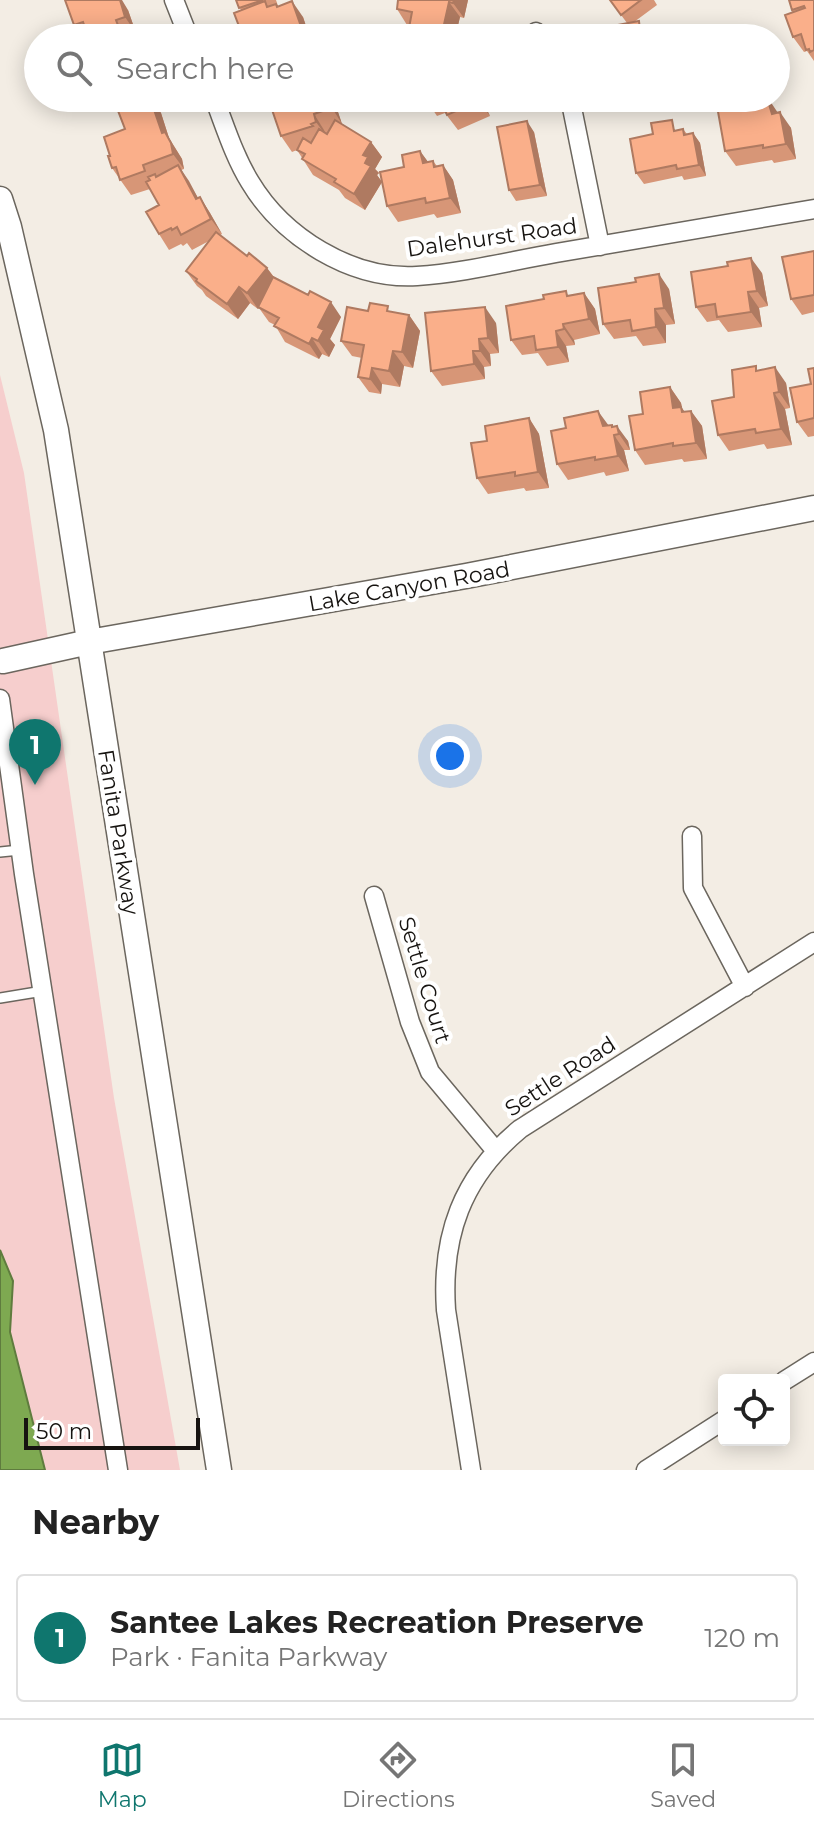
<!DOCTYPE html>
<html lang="en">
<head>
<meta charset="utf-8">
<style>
  :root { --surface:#fff; --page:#f6f6f6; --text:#222; --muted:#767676; --line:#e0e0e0; --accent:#0f766e }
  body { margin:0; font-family:Montserrat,sans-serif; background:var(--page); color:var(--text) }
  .controls { position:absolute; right:24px; bottom:24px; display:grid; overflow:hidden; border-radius:8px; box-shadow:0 4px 20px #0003 }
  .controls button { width:72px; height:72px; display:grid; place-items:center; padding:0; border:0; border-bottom:2px solid var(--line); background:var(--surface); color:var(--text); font:40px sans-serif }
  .scale { position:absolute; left:24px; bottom:20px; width:176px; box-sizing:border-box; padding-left:8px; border:4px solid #161310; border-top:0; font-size:22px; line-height:28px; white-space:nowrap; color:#161310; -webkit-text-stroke:6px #fff; paint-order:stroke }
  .you { position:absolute; left:450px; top:756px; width:28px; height:28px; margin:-20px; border:6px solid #fff; border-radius:50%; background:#1a73e8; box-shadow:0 0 0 12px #1a73e833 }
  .badge { display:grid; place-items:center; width:52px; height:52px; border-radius:50%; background:var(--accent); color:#fff; font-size:26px; font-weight:700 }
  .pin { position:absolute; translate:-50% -66px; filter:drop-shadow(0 2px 4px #0008) }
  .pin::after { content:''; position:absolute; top:42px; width:28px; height:24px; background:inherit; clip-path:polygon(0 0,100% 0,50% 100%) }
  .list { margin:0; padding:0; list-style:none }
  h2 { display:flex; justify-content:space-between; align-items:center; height:104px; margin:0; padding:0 32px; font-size:34px }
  h2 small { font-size:26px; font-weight:400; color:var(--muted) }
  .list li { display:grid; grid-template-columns:52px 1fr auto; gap:24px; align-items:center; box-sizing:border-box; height:128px; margin:0 16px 16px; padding:0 16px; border:2px solid var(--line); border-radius:8px }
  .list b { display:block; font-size:30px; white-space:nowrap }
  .list p { margin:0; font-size:26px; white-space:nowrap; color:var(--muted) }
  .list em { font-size:26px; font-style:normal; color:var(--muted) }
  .icon { flex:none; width:44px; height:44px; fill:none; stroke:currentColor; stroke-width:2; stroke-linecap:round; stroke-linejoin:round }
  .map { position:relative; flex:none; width:814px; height:1470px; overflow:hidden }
  .search { position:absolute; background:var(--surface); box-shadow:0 4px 20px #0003; left:24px; right:24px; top:24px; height:88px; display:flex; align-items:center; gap:20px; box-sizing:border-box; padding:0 28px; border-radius:44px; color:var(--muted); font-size:30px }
  .sheet { height:248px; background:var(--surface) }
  nav { display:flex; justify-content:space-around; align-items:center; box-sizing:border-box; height:112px; border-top:2px solid var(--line); background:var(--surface); font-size:22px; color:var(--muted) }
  nav a { display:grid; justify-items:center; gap:4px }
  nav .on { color:var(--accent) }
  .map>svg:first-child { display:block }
  .green { fill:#f6cecd }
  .water { fill:#7ea951; stroke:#5f7c3e; stroke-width:2 }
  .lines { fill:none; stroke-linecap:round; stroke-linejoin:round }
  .service-casing { stroke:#6b665e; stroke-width:12 }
  .minor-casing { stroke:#6b665e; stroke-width:21 }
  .tertiary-casing { stroke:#6b665e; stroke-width:27 }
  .service { stroke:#fff; stroke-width:9 }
  .minor { stroke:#fff; stroke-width:18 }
  .tertiary { stroke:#fff; stroke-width:24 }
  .wall { fill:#d79677 }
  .shaded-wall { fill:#af7a61 }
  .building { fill:#faaf8a; stroke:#af7a61; stroke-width:2 }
  .labels { text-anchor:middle; stroke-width:8; stroke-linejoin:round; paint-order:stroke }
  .street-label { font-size:22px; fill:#161310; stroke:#fff }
</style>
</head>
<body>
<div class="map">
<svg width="814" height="1470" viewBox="0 0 814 1470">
  <rect width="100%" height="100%" fill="#f3ede4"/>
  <!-- green -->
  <path class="green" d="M0 375 24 473 114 1098 180 1470H0Z"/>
  <!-- water -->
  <path class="water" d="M0 1250 13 1281 10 1332 45 1470H0Z"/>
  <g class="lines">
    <!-- service casing -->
    <g class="service-casing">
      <path id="service" d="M0 852 20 850
        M0 998 43 991"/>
    </g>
    <!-- minor casing -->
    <g class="minor-casing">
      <path id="minor" d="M174 0 189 38
        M536 32 540 38
        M214 98C225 126 234 156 250 182 283 237 351 280 417 276 464 273 510 261 556 253 642 239 728 224 814 209
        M570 98 600 246
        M0 699 24 874 118 1470
        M692 836 693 888 745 987
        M374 896 410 1022 430 1072 496 1151
        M784 1381 814 1362
        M471 1470 446 1310C441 1236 462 1177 520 1129L814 942
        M646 1470 724 1420"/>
    </g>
    <!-- tertiary casing -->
    <g class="tertiary-casing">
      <path id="tertiary" d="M0 199 9 227 56 430 219 1470
        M3 661 89 642 466 576 814 508"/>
    </g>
    <!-- service -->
    <use href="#service" class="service"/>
    <!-- minor -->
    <use href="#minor" class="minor"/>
    <!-- tertiary -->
    <use href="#tertiary" class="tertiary"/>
  </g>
  <!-- wall -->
  <path class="wall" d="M236 0H276L278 6 303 17 310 38H245L242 34 241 10Z
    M468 0 464 18 460 17 455 38H412L408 33 410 25H407L397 9Z
    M610 0H654L657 5 634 22 645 29 657 30 663 38H609L627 23Z
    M814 0V61L807 51 804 52 793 37 792 10Z
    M128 10 136 33 129 35 131 38H83L74 25Z
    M101 98H159L161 103 155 105 161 113 169 138 182 159 184 169 181 170 198 198 200 197 210 213 222 234 220 235 247 256 267 268 274 277 341 317 330 339 335 345 329 357 322 354 319 359 285 342 275 325 269 322 259 308 258 309 250 303 238 319 206 296 202 290 197 286 186 271 209 241 192 250 187 243 183 246 181 244 169 250 159 234V205L150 189 131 195 112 168 110 156 125 129 120 106 110 110Z
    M268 98 336 106 342 124H341L371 142 382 157 375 169 379 173 377 175 382 182 365 210 345 198 339 190 313 175 297 150 292 152 281 136Z
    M425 98H481L490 116 458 130 445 113 437 116Z
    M778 113 791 128 796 159 774 163 772 160 736 166 725 151Z
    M683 129 687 134 693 133 700 143 706 176 684 180 682 176 644 184 636 173 653 134Z
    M534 132 547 196 516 201 509 190Z
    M420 151 428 162 433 161 437 166 443 165 453 180 461 213 437 218 434 214 398 222 387 206 404 167Z
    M814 251V312L802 315 791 299Z
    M762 273 768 306 759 308 762 327 728 332 719 320 707 322 696 307Z
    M669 289 675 324 666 325V343L643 346 636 336 614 339 603 324Z
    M584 293 595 309 600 334 574 340 575 345 566 346 569 362 547 366 538 353 522 355 511 340 570 296Z
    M368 311 392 312 409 315 420 331 413 368 404 366 400 387 382 384 381 394 369 392 358 377 362 358 352 356 341 341Z
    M496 323 499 353 490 354 491 366 484 367 485 379 442 386 431 371Z
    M814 368V436L808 437 797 422 811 384Z
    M759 370 786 383 790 408 785 409 792 445 767 449 764 444 729 451 718 435 734 397Z
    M670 387 681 403 682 408 684 412 691 411 702 426 707 459 684 462 682 459 645 465 635 450Z
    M529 418 539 434 549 488 526 491 524 488 488 494 477 478 487 441Z
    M608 425 613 426 628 441 630 450H624L629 471 606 476 604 472 568 480 557 464Z"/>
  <!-- shaded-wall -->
  <path class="shaded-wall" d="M116 0H122L128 10 136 33 125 17Z
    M454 0H468L464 18 453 3Z
    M292 1 303 17 310 38H307L303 32Z
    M449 2 460 17 455 38H441Z
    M150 98 161 113 169 138 182 159 184 169 173 154 162 133Z
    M326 98H331L336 106 342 124Z
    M477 98H481L490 116 479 101Z
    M768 98 778 113 772 114Z
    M780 112 791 128 796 159 786 144Z
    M314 114 324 130 327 137 316 122Z
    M527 121 534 132 547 196 540 185Z
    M693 133 700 143 706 176 699 165Z
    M371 142 382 157 375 169 379 173 377 175 382 182 365 210 354 194 363 155Z
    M420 151 431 166 423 163Z
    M178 165 189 181 207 215 196 199Z
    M443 165 453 180 461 213 450 198Z
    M200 197 210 213 222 234 211 219Z
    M751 258 762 273 768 306 757 291Z
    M267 268 278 283 258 309 247 293Z
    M659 274 669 289 675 324 664 308Z
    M239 287 250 303 238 319 227 304Z
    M748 292 759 308 762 327 751 312Z
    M584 293 595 309 600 334 589 319Z
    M331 302 341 317 330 339 335 345 329 357 318 341V327Z
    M485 307 496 323 499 353 488 338Z
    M655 309 666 325V343L656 327Z
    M409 315 420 331 413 368 402 352Z
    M563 324 574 340 575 345 564 329Z
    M556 331 566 346 569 362 558 347Z
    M312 338 322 354 319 359 309 344Z
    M479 339 490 354 491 366 480 351Z
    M393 351 404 366 400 387 389 371Z
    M473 351 484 367 485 379 474 364Z
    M775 367 786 383 790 408 779 392Z
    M372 368 382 384 381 394 370 379Z
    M670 387 681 403 682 408 692 422 673 408Z
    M774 393 785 409 792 445 781 429Z
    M598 411 609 426H603Z
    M691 411 702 426 707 459 696 443Z
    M529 418 539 434 549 488 538 472Z
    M617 426 628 441 630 450 619 434Z
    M614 435 624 450 629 471 618 456Z"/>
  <!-- building -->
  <path class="building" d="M65 0H120L125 17 116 20 119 28 89 38 83 22 74 25Z
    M236 0H263L239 8Z
    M398 0H454L453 3 449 2 441 38H433L408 33 412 12 397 9Z
    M610 0H641L621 15Z
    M789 0H814V50L810 52 809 49 806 50 801 34 793 37 785 15 805 8 804 6 792 10Z
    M265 1 267 7 276 4 277 7 292 1 303 32 296 35 297 38H248L246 33 242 34 234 13Z
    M639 21 640 30 653 28 657 30V37L658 38H609L607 27Z
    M125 30 128 38H103Z
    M147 98H150L162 133 165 132 171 143 173 154 143 165 145 171 120 180 116 167 112 168 108 156H110L104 137 125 129 117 108Z
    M268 98H328L331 108 314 114 316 122 311 124 313 126 281 136Z
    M436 98H477L479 101 447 115 441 100 437 101Z
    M762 98H767L772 114 780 112 786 144 763 148V145L725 151 717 106Z
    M335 120 371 142 363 155 368 157 365 163 371 166 354 194 334 182 336 179 302 159 305 154 297 150 303 138 311 143 319 129 327 134Z
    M672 120 674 131 683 129 684 135 693 133 699 165 677 169 676 165 636 173 630 139 653 134 651 123Z
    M527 121 540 185 509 190 497 127Z
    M420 151 423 163 433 161 434 167 443 165 450 198 426 203 425 198 387 206 380 172 404 167 402 155Z
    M178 165 196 199 200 197 211 219 181 235 177 227 172 230 171 228 159 234 146 212 159 205 146 182 150 180 148 177 155 174 156 177Z
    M216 232 247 256 249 253 267 268 247 293 239 287 227 304 196 281 197 279 186 271Z
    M814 251V295L791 299 782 257Z
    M751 258 757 291 748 292 751 312 717 317 715 304 696 307 691 272 728 266 727 262Z
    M659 274 664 308 655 309 656 327 632 331 630 320 603 324 598 288 636 282 635 278Z
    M273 277 308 295 310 291 331 302 318 327 324 330 318 341 312 338 309 344 274 326 279 318 258 307Z
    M566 291 567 296 584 293 589 319 563 324 564 329 556 331 558 347 536 350 534 336 511 340 506 306 544 299 543 295Z
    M370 303 388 306 387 311 409 315 402 352 393 351 389 371 372 368 370 379 358 377 364 345 341 341 347 307 368 311Z
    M485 307 488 338 479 339 480 351H473L474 364 431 371 425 313Z
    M756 366V371L775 367 779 392 774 393 781 429 756 433 755 429 718 435 712 401 734 397 732 370Z
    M814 368V418L797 422 790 388 811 384 808 369Z
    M670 387 673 408 681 407 682 412 691 411 696 443 673 446V443L635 450 629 416 643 414 640 392Z
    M598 411 603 426 612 425V427L617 426 619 434 614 435 618 456 595 460V457L557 464 551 431 566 428 564 418Z
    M529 418 538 472 515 476V472L477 478 471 443 487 441 485 426Z"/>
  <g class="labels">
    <!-- street labels -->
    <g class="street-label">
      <text transform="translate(492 237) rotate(-8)" y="8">Dalehurst Road</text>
      <text transform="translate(409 586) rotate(-10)" y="8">Lake Canyon Road</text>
      <text transform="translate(119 832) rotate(81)" y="8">Fanita Parkway</text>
      <text transform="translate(425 980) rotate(73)" y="8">Settle Court</text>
      <text transform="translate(560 1076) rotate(-33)" y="8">Settle Road</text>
    </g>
  </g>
</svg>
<div class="controls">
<button><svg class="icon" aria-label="locate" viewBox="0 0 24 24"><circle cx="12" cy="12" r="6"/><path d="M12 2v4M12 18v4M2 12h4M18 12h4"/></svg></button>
</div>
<div class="scale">50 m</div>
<div class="you"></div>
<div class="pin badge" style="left:35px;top:785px">1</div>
<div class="search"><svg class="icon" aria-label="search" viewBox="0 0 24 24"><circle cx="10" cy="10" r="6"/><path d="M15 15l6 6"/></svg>Search here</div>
</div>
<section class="sheet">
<h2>Nearby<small></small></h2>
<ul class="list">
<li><span class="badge">1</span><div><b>Santee Lakes Recreation Preserve</b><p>Park · Fanita Parkway</p></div><em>120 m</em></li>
</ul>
</section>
<nav>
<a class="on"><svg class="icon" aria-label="map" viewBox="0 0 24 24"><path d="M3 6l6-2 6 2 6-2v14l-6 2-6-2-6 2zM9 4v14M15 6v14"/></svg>Map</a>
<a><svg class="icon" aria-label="directions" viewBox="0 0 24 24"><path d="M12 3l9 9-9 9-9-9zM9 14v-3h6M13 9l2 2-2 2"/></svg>Directions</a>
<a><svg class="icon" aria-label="saved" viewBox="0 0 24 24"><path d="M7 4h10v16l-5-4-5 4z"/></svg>Saved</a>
</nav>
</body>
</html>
